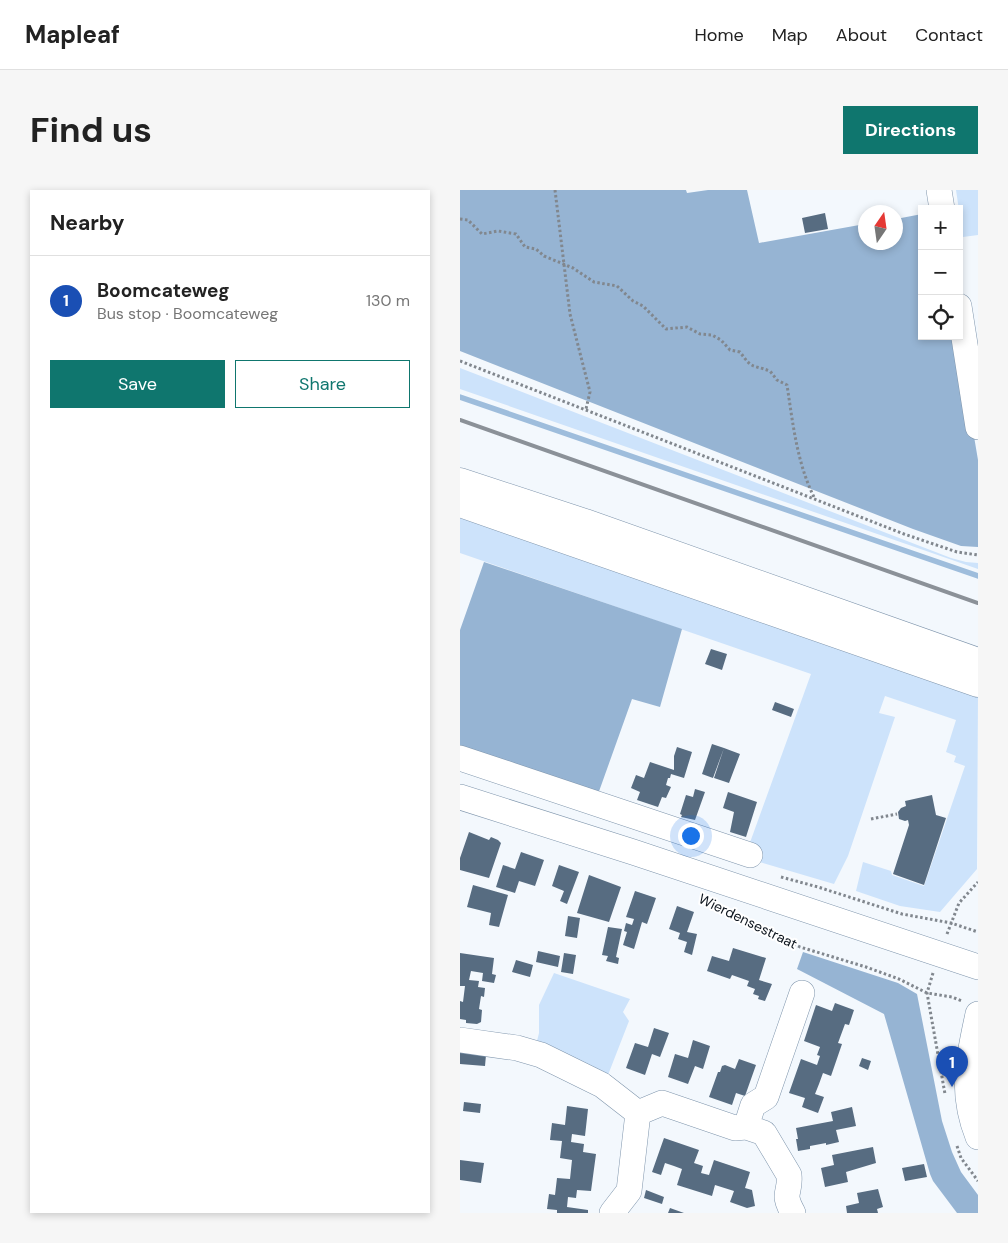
<!DOCTYPE html>
<html lang="en">
<head>
<meta charset="utf-8">
<style>
  :root { --surface:#fff; --page:#f6f6f6; --text:#222; --muted:#767676; --line:#e0e0e0; --accent:#0f766e }
  body { margin:0; font-family:"DM Sans",sans-serif; background:var(--page); color:var(--text) }
  .controls { position:absolute; right:15px; top:15px; display:grid; overflow:hidden; border-radius:0px; box-shadow:0 2px 8px #0003 }
  .controls button { width:45px; height:45px; display:grid; place-items:center; padding:0; border:0; border-bottom:1px solid var(--line); background:var(--surface); color:var(--text); font:25px sans-serif }
  .compass { position:absolute; left:398px; top:15px; width:45px; height:45px; border-radius:50%; background:var(--surface); box-shadow:0 2px 8px #0003; rotate:13deg }
  .you { position:absolute; left:230px; top:645px; width:18px; height:18px; margin:-12px; border:4px solid #fff; border-radius:50%; background:#1a73e8; box-shadow:0 0 0 8px #1a73e833 }
  .badge { display:grid; place-items:center; width:32px; height:32px; border-radius:50%; background:var(--accent); color:#fff; font-size:16px; font-weight:700 }
  .pin { position:absolute; translate:-50% -41px; filter:drop-shadow(0 1px 2px #0008) }
  .pin::after { content:''; position:absolute; top:26px; width:18px; height:15px; background:inherit; clip-path:polygon(0 0,100% 0,50% 100%) }
  .list { margin:0; padding:0; list-style:none }
  h2 { display:flex; justify-content:space-between; align-items:center; height:65px; margin:0; padding:0 20px; font-size:21px }
  h2 small { font-size:16px; font-weight:400; color:var(--muted) }
  .list li { display:grid; grid-template-columns:32px 1fr auto; gap:15px; align-items:center; box-sizing:border-box; height:90px; padding:0 20px; border-top:1px solid var(--line) }
  .list b { display:block; font-size:19px; white-space:nowrap }
  .list p { margin:0; font-size:16px; white-space:nowrap; color:var(--muted) }
  .list em { font-size:16px; font-style:normal; color:var(--muted) }
  .actions { display:flex; gap:10px; padding:15px 20px }
  .actions a { flex:1; padding:11px 0; border:1px solid var(--accent); border-radius:0px; text-align:center; font-size:18px; color:var(--accent) }
  .actions .main { background:var(--accent); color:#fff }
  .icon { flex:none; width:28px; height:28px; fill:none; stroke:currentColor; stroke-width:2; stroke-linecap:round; stroke-linejoin:round }
  .map { position:relative; flex:none; width:518px; height:1023px; overflow:hidden; border-radius:0px }
  header { display:flex; align-items:center; gap:30px; box-sizing:border-box; height:70px; padding:0 25px; background:var(--surface); border-bottom:1px solid var(--line) }
  header strong { font-size:24px }
  nav { display:flex; gap:28px; margin-inline-start:auto; font-size:18px }
  .intro { display:flex; align-items:center; justify-content:space-between; box-sizing:border-box; height:120px; padding:0 30px }
  h1 { margin:0; font-size:35px }
  .button { padding:12px 22px; border-radius:0px; background:var(--accent); color:#fff; font-size:18px; font-weight:700 }
  main { display:flex; gap:30px; padding:0 30px }
  aside { flex:1; background:var(--surface); border-radius:0px; box-shadow:0 2px 8px #0003 }
  .map>svg:first-child { display:block }
  .green { fill:#cde3fb }
  .forest { fill:#96b4d3 }
  .lines { fill:none; stroke-linecap:round; stroke-linejoin:round }
  .stream { stroke:#9ebddc; stroke-width:5.5 }
  .building { fill:#576c81 }
  .minor-casing { stroke:#7f95ac; stroke-width:26 }
  .major-casing { stroke:#7f95ac; stroke-width:29 }
  .path { stroke:#81878e; stroke-width:3; stroke-dasharray:2.5 2.5; stroke-linecap:butt }
  .minor { stroke:#fff; stroke-width:25 }
  .major { stroke:#fff; stroke-width:28 }
  .rail { stroke:#8b9198; stroke-width:4 }
  .labels { text-anchor:middle; stroke-width:4; stroke-linejoin:round; paint-order:stroke }
  .street-label { font-size:14px; fill:#0c141d; stroke:#fff }
</style>
</head>
<body>
<header>
<strong>Mapleaf</strong>
<nav><a>Home</a><a>Map</a><a>About</a><a>Contact</a></nav>
</header>
<div class="intro"><h1>Find us</h1><a class="button">Directions</a></div>
<main>
<aside>
<h2>Nearby<small></small></h2>
<ul class="list">
<li><span class="badge" style="background:#1a4fb4">1</span><div><b>Boomcateweg</b><p>Bus stop · Boomcateweg</p></div><em>130 m</em></li>
</ul>
<div class="actions"><a class="main">Save</a><a>Share</a></div>
</aside>
<div class="map">
<svg width="518" height="1023" viewBox="0 0 518 1023">
  <rect width="100%" height="100%" fill="#f3f8fd"/>
  <!-- green -->
  <path class="green" d="M496 0H518V45L503 47Z
    M0 178 491 368 506 372 518 373V379L0 199Z
    M0 323 518 505 517 679 480 722 440 716 396 701 403 672 431 681 432 685 464 696 505 576 494 572 496 566 486 562 496 530 425 506 419 523 435 527 388 666 374 694 296 671 288 658 351 484 0 363Z
    M94 783 170 809 163 822 169 831 148 885 77 851 79 843V815Z"/>
  <!-- forest -->
  <path class="forest" d="M0 0H226L227 3 248 0H287L299 53 405 34 406 52H436V29L462 24V146H497L518 270V357L501 356 453 339 0 161Z
    M24 372 222 439 200 517 172 509 137 607 0 561V440Z
    M343 762 438 793 457 804 482 931 492 962 501 982 518 1005V1023H497L473 991 470 984 424 824 337 779Z"/>
  <g class="lines">
    <!-- stream -->
    <path class="stream" d="M0 207 518 386"/>
  </g>
  <!-- building -->
  <path class="building" d="M365 23 368 39 345 43 342 28Z
    M251 459 267 464 262 480 245 474Z
    M315 512 334 519 331 527 312 520Z
    M252 554 264 558 253 588 242 584Z
    M217 557 232 562 224 588 211 584 210 588H208L206 595 211 597 206 608 202 607 198 617 177 610 180 602 171 598 176 585 184 588 190 572 214 580V566Z
    M264 558 280 564 269 593 254 588Z
    M235 599 245 602 235 630 221 627 222 625 220 624 226 605 233 607Z
    M268 602 297 612 286 647 270 642 274 622 263 618Z
    M472 605 476 625 486 628 464 695 433 684 449 635 448 630 445 631 439 629 438 622 441 618 446 616 445 611Z
    M9 642 29 650 31 647 38 650 41 653 29 688 0 680V668Z
    M61 662 84 670 75 696 59 691 55 703 36 697 43 675 55 679Z
    M99 675 119 682 107 714 100 711 104 701 92 696Z
    M129 685 161 697 149 732 117 723Z
    M13 695 48 705 39 737 29 735 31 723 7 717Z
    M175 701 196 708 187 734 182 732 174 759 163 755 167 742 164 741 166 733 172 735 174 729 166 727Z
    M217 716 234 722 227 742 237 744 232 765 224 762 227 752 218 749 220 743 209 739Z
    M108 726 120 728 117 748 105 746Z
    M148 737 162 739 156 767 159 768 158 774 146 771 148 766 142 765Z
    M273 758 306 768 299 790 312 794 305 811 298 809 299 806 293 804 295 799 287 796 289 791 272 785 270 789 247 781 252 766 269 771Z
    M78 761 100 766 98 777 76 772Z
    M0 763 34 768 32 784 36 785 34 793 22 791 23 783 11 781 9 790 19 791 18 797 25 798 24 807 21 806 19 819 22 820 21 832 17 834 6 833V830L0 829V811L3 812 5 796H0Z
    M104 763 116 765 113 784 101 782Z
    M56 770 73 775 70 787 52 782Z
    M375 813 394 820 389 835 385 834 378 853 382 854 371 886 363 883 359 894 355 904 364 907 358 923 342 917 345 908 329 903 341 869 357 875 360 866 357 865 360 857 344 851 356 815 372 821Z
    M194 838 209 843 200 867 192 864 185 885 166 878 175 853 188 857Z
    M233 850 250 856 243 879 235 876 228 894 208 887 215 864 228 868Z
    M0 862 26 865 25 876 0 874Z
    M402 868 411 871 408 880 399 876Z
    M279 869 296 875 285 906 276 903 272 915 249 907 258 882H260L262 876 265 875 275 879Z
    M4 912 21 914 20 923 3 921Z
    M107 916 128 919 125 946 112 944 111 952 124 954 123 962 136 964 131 1001 117 1000 116 1008 108 1007 107 1017 128 1020V1023H97V1020L87 1019 89 1004 95 1005 97 988 110 989 112 970 100 968 102 951 90 950 92 933 105 935Z
    M392 917 396 936 376 940 379 952 366 955V953L350 956V959L338 961 336 949H338L336 938 373 931 371 922Z
    M204 948 239 960 234 973 243 976 241 983 249 985 254 970 290 982 285 998 292 1000 295 1016 287 1018 270 1012 274 1001 255 995 252 1006 217 995 222 979 214 976 205 973 201 985 192 982Z
    M413 957 416 973 386 982 388 992 365 997 361 978 374 975 372 965Z
    M0 970 24 973 21 993 0 990Z
    M464 974 467 987 445 991 442 978Z
    M418 999 423 1017 417 1019 418 1023H387L386 1016 399 1013 397 1003Z
    M186 1000 204 1007 202 1014 184 1008Z
    M210 1018 224 1023H208Z"/>
  <g class="lines">
    <!-- minor casing -->
    <g class="minor-casing">
      <path id="minor" d="M479 0 482 19
        M499 116 518 237
        M0 568 290 665
        M0 607 173 662 518 777
        M518 824C508 870 500 902 518 947
        M0 850 57 858 81 865 142 895 178 923
        M178 923 202 913 275 938 286 937 304 943 329 985C331 1005 321 1001 333 1023
        M286 937 293 915 306 907 342 803
        M152 1023 169 1001 178 923"/>
    </g>
    <!-- major casing -->
    <g class="major-casing">
      <path id="major" d="M0 292 125 333 518 472
        M0 313 518 493"/>
    </g>
    <!-- path -->
    <path class="path" d="M95 0 110 124 130 202 126 219
      M0 29 8 30 22 44 38 41 56 44 65 57 76 59 84 66 113 78 134 92 157 96 173 111 183 116 206 139 227 137 240 144 252 145 261 150 270 160 280 162C293 180 291 174 310 181L317 190 327 195C333 234 337 274 355 309
      M0 171 444 344 497 362 518 365
      M411 629 437 624
      M321 687 358 697 442 724 491 733 518 742
      M258 715 340 757 406 777 439 789 467 803 492 807 502 811
      M487 744 499 713 518 692
      M473 783 467 803 485 904
      M497 956 501 968 518 991"/>
    <!-- minor -->
    <use href="#minor" class="minor"/>
    <!-- major -->
    <use href="#major" class="major"/>
    <!-- rail -->
    <path class="rail" d="M0 230 518 413"/>
  </g>
  <g class="labels">
    <!-- street labels -->
    <g class="street-label">
      <text transform="translate(288 731) rotate(26)" y="5">Wierdensestraat</text>
    </g>
  </g>
</svg>
<div class="controls">
<button>+</button>
<button>−</button>
<button><svg class="icon" aria-label="locate" viewBox="0 0 24 24"><circle cx="12" cy="12" r="6"/><path d="M12 2v4M12 18v4M2 12h4M18 12h4"/></svg></button>
</div>
<svg class="compass" viewBox="-18 -18 36 36"><path d="M0-13l5 13h-10z" fill="#e53935"/><path d="M0 13l5-13h-10z" fill="#767676"/></svg>
<div class="you"></div>
<div class="pin badge" style="left:492px;top:897px;background:#1a4fb4">1</div>
</div>
</main>
</body>
</html>
